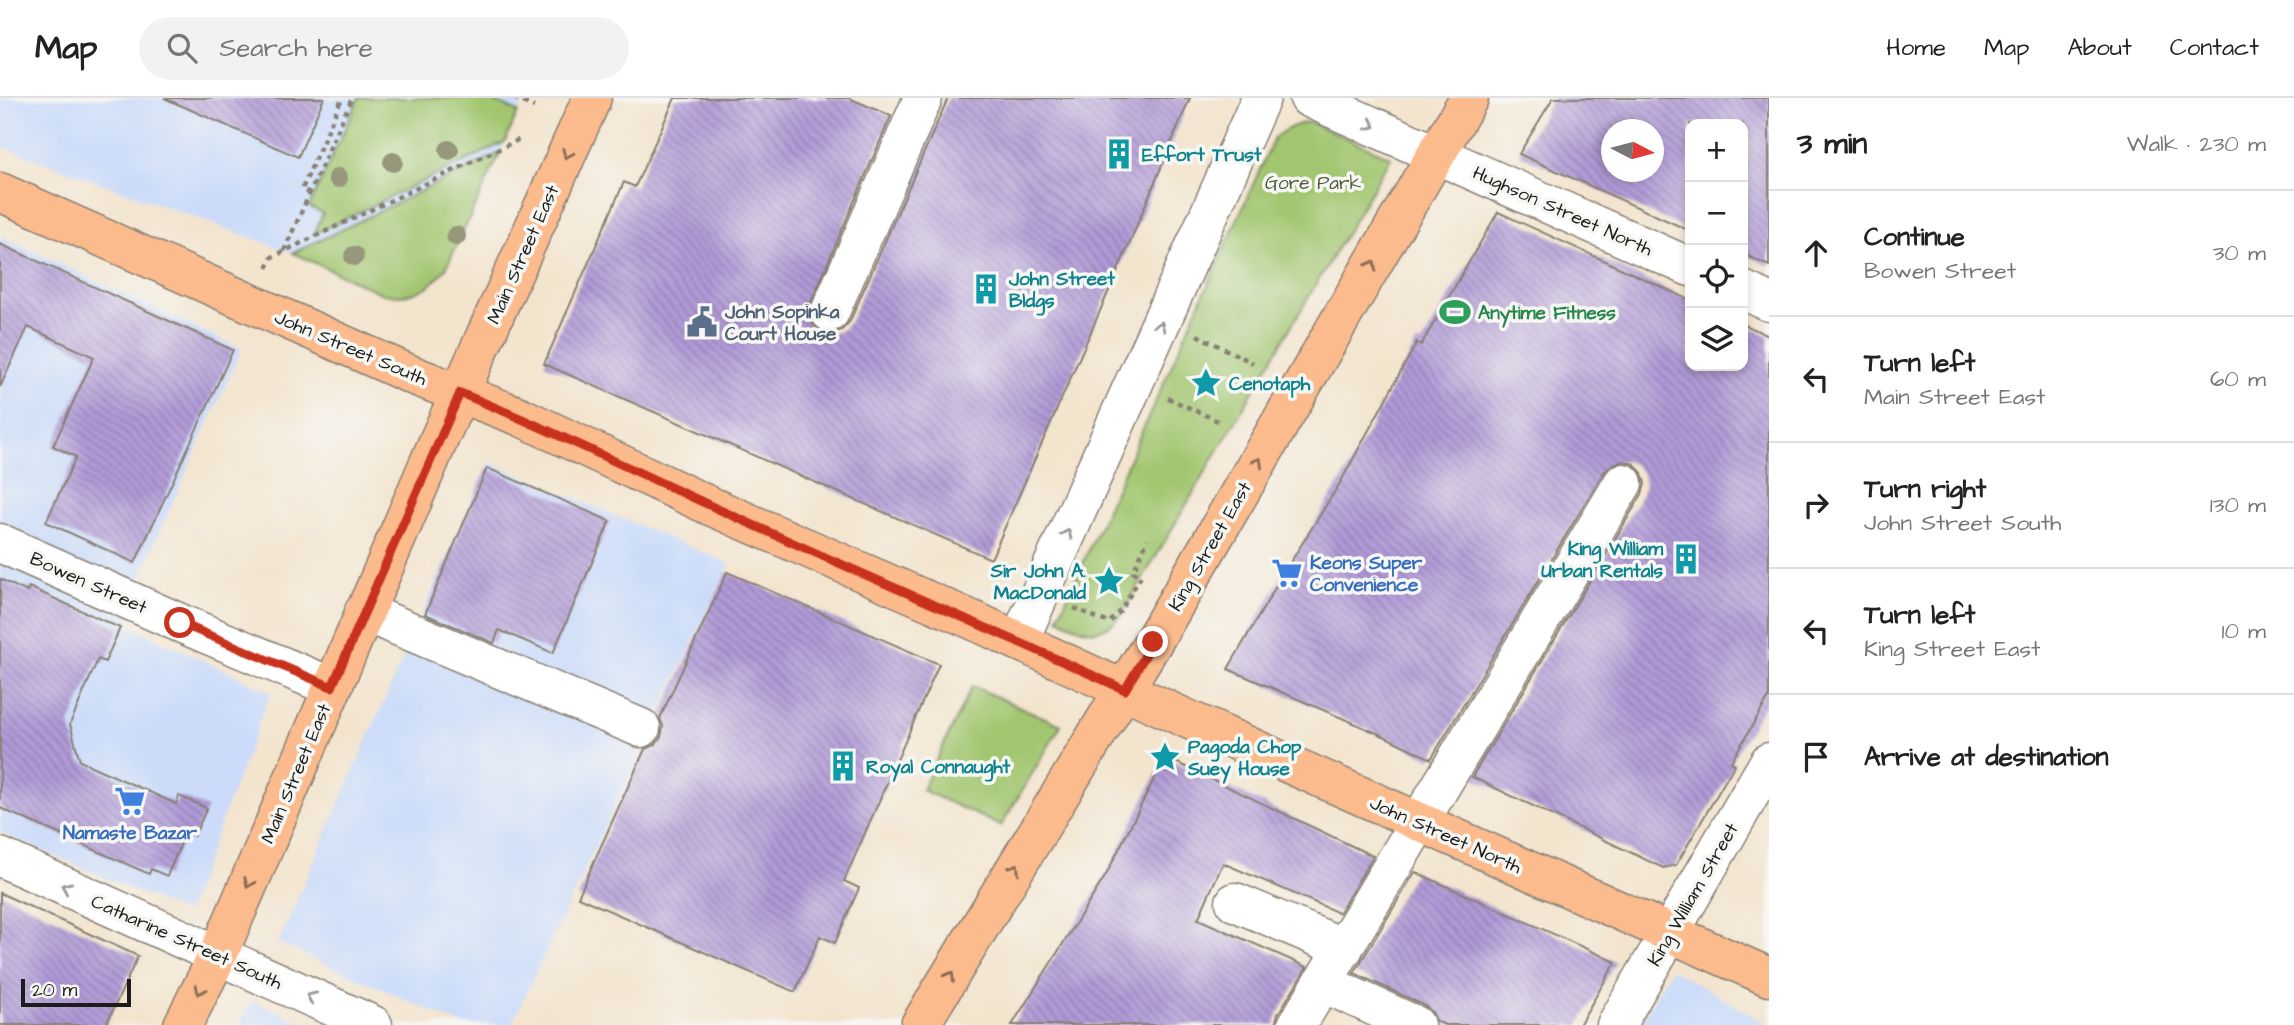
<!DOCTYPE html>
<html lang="en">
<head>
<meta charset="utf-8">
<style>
  :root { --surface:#fff; --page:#f2f2f2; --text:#222; --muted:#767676; --line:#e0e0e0 }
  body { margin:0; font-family:"Architects Daughter",sans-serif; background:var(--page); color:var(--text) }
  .controls { position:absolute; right:21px; top:21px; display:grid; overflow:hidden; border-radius:14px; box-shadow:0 4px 10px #0003 }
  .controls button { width:63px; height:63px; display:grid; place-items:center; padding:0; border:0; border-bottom:2px solid var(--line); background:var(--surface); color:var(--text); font:35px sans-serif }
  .compass { position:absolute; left:1601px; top:21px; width:63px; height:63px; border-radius:50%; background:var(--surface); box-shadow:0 4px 10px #0003; rotate:96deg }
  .scale { position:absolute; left:21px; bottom:18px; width:110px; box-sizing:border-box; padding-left:7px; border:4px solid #1c1c1c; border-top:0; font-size:19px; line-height:24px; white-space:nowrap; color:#1c1c1c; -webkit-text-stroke:5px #f6f6f2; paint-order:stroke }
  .stop { position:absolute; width:21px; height:21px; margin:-16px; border:5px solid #c8321e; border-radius:50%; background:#fff }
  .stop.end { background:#c8321e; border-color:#fff; box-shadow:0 2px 7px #0008 }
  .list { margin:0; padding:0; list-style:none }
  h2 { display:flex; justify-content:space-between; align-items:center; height:91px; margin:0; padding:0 28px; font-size:30px }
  h2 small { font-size:23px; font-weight:400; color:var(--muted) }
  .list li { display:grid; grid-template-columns:46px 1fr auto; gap:21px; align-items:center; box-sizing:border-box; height:126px; padding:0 28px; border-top:2px solid var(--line) }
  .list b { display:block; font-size:26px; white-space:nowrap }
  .list p { margin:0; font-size:23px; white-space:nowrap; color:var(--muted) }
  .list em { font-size:23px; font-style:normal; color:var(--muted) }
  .icon { flex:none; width:38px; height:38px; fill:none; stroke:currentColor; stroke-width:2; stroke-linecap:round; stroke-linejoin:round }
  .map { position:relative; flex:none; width:1769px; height:927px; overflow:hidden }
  header { display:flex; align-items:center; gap:42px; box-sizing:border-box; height:98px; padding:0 35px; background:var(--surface); border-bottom:2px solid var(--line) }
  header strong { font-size:33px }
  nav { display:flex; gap:38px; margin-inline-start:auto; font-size:24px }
  .search { width:490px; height:63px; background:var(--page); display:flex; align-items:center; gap:18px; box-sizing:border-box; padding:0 24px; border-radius:38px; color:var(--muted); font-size:26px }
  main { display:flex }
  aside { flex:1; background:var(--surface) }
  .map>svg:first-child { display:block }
  .built { fill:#cbdbf9 }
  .green { fill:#a2c670; stroke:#5f7146; stroke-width:2 }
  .building { fill:url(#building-back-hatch); fill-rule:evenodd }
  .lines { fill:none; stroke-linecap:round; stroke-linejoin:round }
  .minor-casing { stroke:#888075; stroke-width:41 }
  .major-casing { stroke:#888075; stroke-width:41 }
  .path { stroke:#888075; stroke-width:4.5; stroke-dasharray:5 5; stroke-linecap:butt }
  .minor { stroke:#fff; stroke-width:38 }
  .major { stroke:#fbbb8d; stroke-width:38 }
  .tree { fill:#97977c }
  .oneway { stroke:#999 }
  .oneway2 { stroke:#8c6c54 }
  .route { stroke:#c8321e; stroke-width:9 }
  .labels { text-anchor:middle; stroke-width:7; stroke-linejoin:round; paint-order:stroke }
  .culture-label { font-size:19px; font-weight:bold; fill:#0d838f; stroke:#f6f6f2; text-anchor:start }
  .park-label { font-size:19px; fill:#4b5839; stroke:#f6f6f2 }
  .street-label { font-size:19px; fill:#1c1c1c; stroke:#f6f6f2 }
  .service-label { font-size:19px; font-weight:bold; fill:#4e5e75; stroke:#f6f6f2; text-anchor:start }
  .leisure-label { font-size:19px; font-weight:bold; fill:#27864d; stroke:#f6f6f2; text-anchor:start }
  .shop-label { font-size:19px; font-weight:bold; fill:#366cbe; stroke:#f6f6f2; text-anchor:start }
</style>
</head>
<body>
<header>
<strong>Map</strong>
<div class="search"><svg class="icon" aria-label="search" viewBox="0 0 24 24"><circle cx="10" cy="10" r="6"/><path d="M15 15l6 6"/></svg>Search here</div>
<nav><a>Home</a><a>Map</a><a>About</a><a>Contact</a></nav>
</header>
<main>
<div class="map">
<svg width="1769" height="927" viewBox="0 0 1769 927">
  <defs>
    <pattern id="building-back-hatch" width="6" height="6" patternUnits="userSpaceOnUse" patternTransform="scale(1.75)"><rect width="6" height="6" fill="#b19ad7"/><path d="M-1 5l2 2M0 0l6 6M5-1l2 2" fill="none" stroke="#8f7dae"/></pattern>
  </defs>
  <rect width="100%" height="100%" fill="#f6f6f2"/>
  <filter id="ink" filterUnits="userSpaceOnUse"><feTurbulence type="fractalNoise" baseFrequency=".0143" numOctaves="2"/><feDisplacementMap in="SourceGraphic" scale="14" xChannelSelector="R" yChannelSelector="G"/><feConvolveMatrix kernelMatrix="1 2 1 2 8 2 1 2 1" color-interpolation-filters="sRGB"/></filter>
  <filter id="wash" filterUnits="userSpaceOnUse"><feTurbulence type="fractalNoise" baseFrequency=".00686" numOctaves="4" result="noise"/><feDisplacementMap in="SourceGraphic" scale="28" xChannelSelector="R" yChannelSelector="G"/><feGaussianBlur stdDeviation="1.57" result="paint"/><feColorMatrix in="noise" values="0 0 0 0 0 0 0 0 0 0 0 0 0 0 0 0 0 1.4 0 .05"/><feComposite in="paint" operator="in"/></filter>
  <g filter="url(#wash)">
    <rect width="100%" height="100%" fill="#f3e4ce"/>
    <!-- built -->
    <path class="built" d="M0 0H525L446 170 398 198 293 155 0 48Z
      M0 138 242 251 145 466 127 527 271 594 186 815 0 734Z
      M489 364 730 466 511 927H463L278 845Z
      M1671 871 1769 927H1640Z
      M252 902 307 927H239Z"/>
    <!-- green -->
    <path class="green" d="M359 0H487L518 14 505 44 314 136 323 115 309 109Z
      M1309 24 1391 59 1122 516C1100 542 1084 533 1058 520L1274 40C1285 31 1295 26 1309 24Z
      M500 55 446 170C430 193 411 200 383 196L293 155Z
      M972 588 1061 627 1001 728 922 692Z"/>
    <g id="blocks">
      <!-- building -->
      <path class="building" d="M164 0H324L298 59Z
        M675 0H849L891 18 810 206 808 216 812 226 821 234 832 236 842 232 850 223 948 0H1190L1125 156 991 461 544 266 624 84 635 89Z
        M1553 0H1769V168L1743 156V26H1690V133L1519 56ZM1612 32H1654V74H1612Z
        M1498 114 1690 202V268H1743V226L1769 238V599L1731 664 1735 666 1676 767 1663 770 1472 679 1642 396 1645 386 1642 375 1634 366 1624 363 1613 366 1604 374 1431 661 1386 639 1228 571 1285 473 1340 385 1417 244 1421 247Z
        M0 146 233 252 135 465 46 424 76 359 53 348 94 259 28 229 0 289Z
        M487 370 610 423 553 555 499 532 494 545 425 516Z
        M727 474 939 566 844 783 859 790 835 845 820 838 795 894 578 799 645 651 655 647 661 639 663 628 660 620Z
        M0 481 27 494 29 489 120 530 105 564 98 561 70 626 80 663 176 706 179 698 207 710 194 738 186 734 167 778 151 771 149 776 0 710Z
        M1165 659 1373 758 1339 815 1223 765 1198 821 1307 869 1278 916 1275 927H1012L1106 777Z
        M1415 774 1616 864 1579 927H1445L1436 923 1432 914 1424 907 1354 875Z
        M0 795 138 858 106 927H0Z"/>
    </g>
  </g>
  <g filter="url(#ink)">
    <use href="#blocks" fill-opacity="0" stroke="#888075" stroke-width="2"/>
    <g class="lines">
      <!-- minor casing -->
      <g class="minor-casing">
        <path id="minor" d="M1309 0 1690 169
          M1743 192 1769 204
          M830 214 923 0
          M0 445 180 525 332 589
          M364 514 641 630
          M1019 543 1261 0
          M0 759 373 927
          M1235 804 1344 850
          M1323 885 1415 927
          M1297 927 1623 385
          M1616 927 1769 664"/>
      </g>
      <!-- major casing -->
      <g class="major-casing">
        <path id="major" d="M0 94 412 277 519 318 708 407 977 524 1183 619 1769 879
          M183 927 218 857 440 339 592 0
          M920 927 1153 544 1469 0"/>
      </g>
      <!-- path -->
      <path class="path" d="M514 0 534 9
        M310 95 302 91 342 0
        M284 153 352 0
        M267 170 272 159 520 41
        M1197 237 1253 265
        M1168 300 1218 323
        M1074 510 1109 525 1121 512 1141 478 1133 474 1148 441"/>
      <!-- minor -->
      <use href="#minor" class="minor"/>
      <!-- major -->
      <use href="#major" class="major"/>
    </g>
    <!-- trees -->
    <g class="tree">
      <circle cx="449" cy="52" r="10"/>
      <circle cx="393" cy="64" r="10"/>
      <circle cx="338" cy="80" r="10"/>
      <circle cx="456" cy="138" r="10"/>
      <circle cx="354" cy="158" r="10"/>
    </g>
    <!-- one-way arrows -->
    <defs><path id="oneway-chevron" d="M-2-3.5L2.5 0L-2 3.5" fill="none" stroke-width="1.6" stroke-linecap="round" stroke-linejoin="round" transform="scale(1.75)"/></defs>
    <g class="oneway">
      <use href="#oneway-chevron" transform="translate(1371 27) rotate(24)"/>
      <use href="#oneway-chevron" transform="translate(1160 228) rotate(-66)"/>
      <use href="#oneway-chevron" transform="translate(1067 436) rotate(-66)"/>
      <use href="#oneway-chevron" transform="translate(66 789) rotate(-156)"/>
      <use href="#oneway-chevron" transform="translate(311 899) rotate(-156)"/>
    </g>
    <g class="oneway2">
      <use href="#oneway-chevron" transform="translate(567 56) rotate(114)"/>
      <use href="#oneway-chevron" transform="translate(1372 167) rotate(-60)"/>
      <use href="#oneway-chevron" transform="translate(1258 364) rotate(-60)"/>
      <use href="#oneway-chevron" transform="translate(1015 770) rotate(-58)"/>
      <use href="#oneway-chevron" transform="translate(249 785) rotate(113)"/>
      <use href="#oneway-chevron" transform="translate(950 878) rotate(-59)"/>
      <use href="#oneway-chevron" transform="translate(200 892) rotate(116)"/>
    </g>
  </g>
  <g class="lines" filter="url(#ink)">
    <!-- route -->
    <path class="route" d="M180 525 332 589 460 295C544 328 625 369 707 406 846 470 986 528 1125 592L1153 544"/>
  </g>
  <!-- icons -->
  <defs>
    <g id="building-bare" transform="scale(2.415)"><path d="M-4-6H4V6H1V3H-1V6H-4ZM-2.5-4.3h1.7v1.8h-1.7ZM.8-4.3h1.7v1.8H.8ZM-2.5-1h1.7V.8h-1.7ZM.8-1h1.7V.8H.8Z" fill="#0f9aa8" stroke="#f6f6f2" stroke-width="2.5" paint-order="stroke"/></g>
    <g id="stadium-bare" transform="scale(2.415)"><path d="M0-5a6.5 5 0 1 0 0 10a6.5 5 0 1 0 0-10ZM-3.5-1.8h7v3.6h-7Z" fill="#2e9e5b" stroke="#f6f6f2" stroke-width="2.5" paint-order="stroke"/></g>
    <g id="civic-bare" transform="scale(2.415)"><path d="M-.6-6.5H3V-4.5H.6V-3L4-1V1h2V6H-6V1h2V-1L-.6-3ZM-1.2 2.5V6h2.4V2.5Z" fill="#5c6f8a" stroke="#f6f6f2" stroke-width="2.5" paint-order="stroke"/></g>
    <g id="sight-bare" transform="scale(2.415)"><path d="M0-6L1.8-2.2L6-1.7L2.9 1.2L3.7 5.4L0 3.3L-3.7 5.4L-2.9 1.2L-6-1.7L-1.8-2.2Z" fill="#0f9aa8" stroke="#f6f6f2" stroke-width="2.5" paint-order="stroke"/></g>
    <g id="supermarket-bare" transform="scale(2.415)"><path d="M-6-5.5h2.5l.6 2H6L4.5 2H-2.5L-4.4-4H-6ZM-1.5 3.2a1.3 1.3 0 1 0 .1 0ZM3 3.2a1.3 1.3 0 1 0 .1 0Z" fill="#3f7fe0" stroke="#f6f6f2" stroke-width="2.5" paint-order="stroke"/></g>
  </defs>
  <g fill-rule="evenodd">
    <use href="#building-bare" x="1119" y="56"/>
    <use href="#building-bare" x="986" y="191"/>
    <use href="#stadium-bare" x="1455" y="214"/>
    <use href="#civic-bare" x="702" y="224"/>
    <use href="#sight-bare" x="1206" y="285"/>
    <use href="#building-bare" x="1686" y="461"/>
    <use href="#supermarket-bare" x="1287" y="475"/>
    <use href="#sight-bare" x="1109" y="483"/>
    <use href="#sight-bare" x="1165" y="659"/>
    <use href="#building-bare" x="843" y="668"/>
    <use href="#supermarket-bare" x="130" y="703"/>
  </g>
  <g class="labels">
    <!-- culture labels -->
    <g class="culture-label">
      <text x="1142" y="63">Effort Trust</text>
      <text x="1009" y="187">John Street<tspan x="1009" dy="22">Bldgs</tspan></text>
      <text x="1229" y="292">Cenotaph</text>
      <text x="1663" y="457" text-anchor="end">King William<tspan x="1663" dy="22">Urban Rentals</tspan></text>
      <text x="1086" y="479" text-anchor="end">Sir John A.<tspan x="1086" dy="22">MacDonald</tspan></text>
      <text x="1188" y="655">Pagoda Chop<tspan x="1188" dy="22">Suey House</tspan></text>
      <text x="866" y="675">Royal Connaught</text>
    </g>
    <!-- park labels -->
    <g class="park-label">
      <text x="1313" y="91">Gore Park</text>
    </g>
    <!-- street labels -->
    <g class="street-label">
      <text transform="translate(1563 112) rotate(24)" y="7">Hughson Street North</text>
      <text transform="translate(522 156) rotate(-66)" y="7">Main Street East</text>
      <text transform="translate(351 249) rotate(23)" y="7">John Street South</text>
      <text transform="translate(1209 448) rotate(-60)" y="7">King Street East</text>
      <text transform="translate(89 484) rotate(24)" y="7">Bowen Street</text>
      <text transform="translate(295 675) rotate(-67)" y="7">Main Street East</text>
      <text transform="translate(1446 736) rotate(24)" y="7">John Street North</text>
      <text transform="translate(1692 796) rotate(-60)" y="7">King William Street</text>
      <text transform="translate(187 843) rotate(24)" y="7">Catharine Street South</text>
    </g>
    <!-- service labels -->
    <g class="service-label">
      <text x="725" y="220">John Sopinka<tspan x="725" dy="22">Court House</tspan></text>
    </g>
    <!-- leisure labels -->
    <g class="leisure-label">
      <text x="1478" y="221">Anytime Fitness</text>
    </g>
    <!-- shop labels -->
    <g class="shop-label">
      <text x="1310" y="471">Keons Super<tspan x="1310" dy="22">Convenience</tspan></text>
      <text x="130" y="741" text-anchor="middle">Namaste Bazar</text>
    </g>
  </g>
</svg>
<div class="controls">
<button>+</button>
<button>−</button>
<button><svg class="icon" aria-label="locate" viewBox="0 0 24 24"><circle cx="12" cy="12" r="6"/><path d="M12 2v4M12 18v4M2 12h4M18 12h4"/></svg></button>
<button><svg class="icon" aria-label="layers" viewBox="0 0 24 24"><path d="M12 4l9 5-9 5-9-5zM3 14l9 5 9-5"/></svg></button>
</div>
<svg class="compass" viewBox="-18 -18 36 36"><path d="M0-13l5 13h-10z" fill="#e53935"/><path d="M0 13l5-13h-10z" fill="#767676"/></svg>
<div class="scale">20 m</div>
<div class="stop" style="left:180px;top:525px"></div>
<div class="stop end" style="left:1153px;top:544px"></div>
</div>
<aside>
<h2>3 min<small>Walk · 230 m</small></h2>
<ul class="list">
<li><svg class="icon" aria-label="ahead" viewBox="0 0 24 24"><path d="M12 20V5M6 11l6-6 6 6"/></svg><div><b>Continue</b><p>Bowen Street</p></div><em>30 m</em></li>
<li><svg class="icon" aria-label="left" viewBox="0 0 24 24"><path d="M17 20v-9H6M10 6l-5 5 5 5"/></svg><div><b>Turn left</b><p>Main Street East</p></div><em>60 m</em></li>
<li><svg class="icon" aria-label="right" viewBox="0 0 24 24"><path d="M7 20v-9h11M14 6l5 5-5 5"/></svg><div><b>Turn right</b><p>John Street South</p></div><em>130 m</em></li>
<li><svg class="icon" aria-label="left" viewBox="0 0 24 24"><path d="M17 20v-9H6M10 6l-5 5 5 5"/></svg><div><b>Turn left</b><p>King Street East</p></div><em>10 m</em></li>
<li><svg class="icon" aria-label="arrive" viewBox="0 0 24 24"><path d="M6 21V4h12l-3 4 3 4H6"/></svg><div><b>Arrive at destination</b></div></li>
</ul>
</aside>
</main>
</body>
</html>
